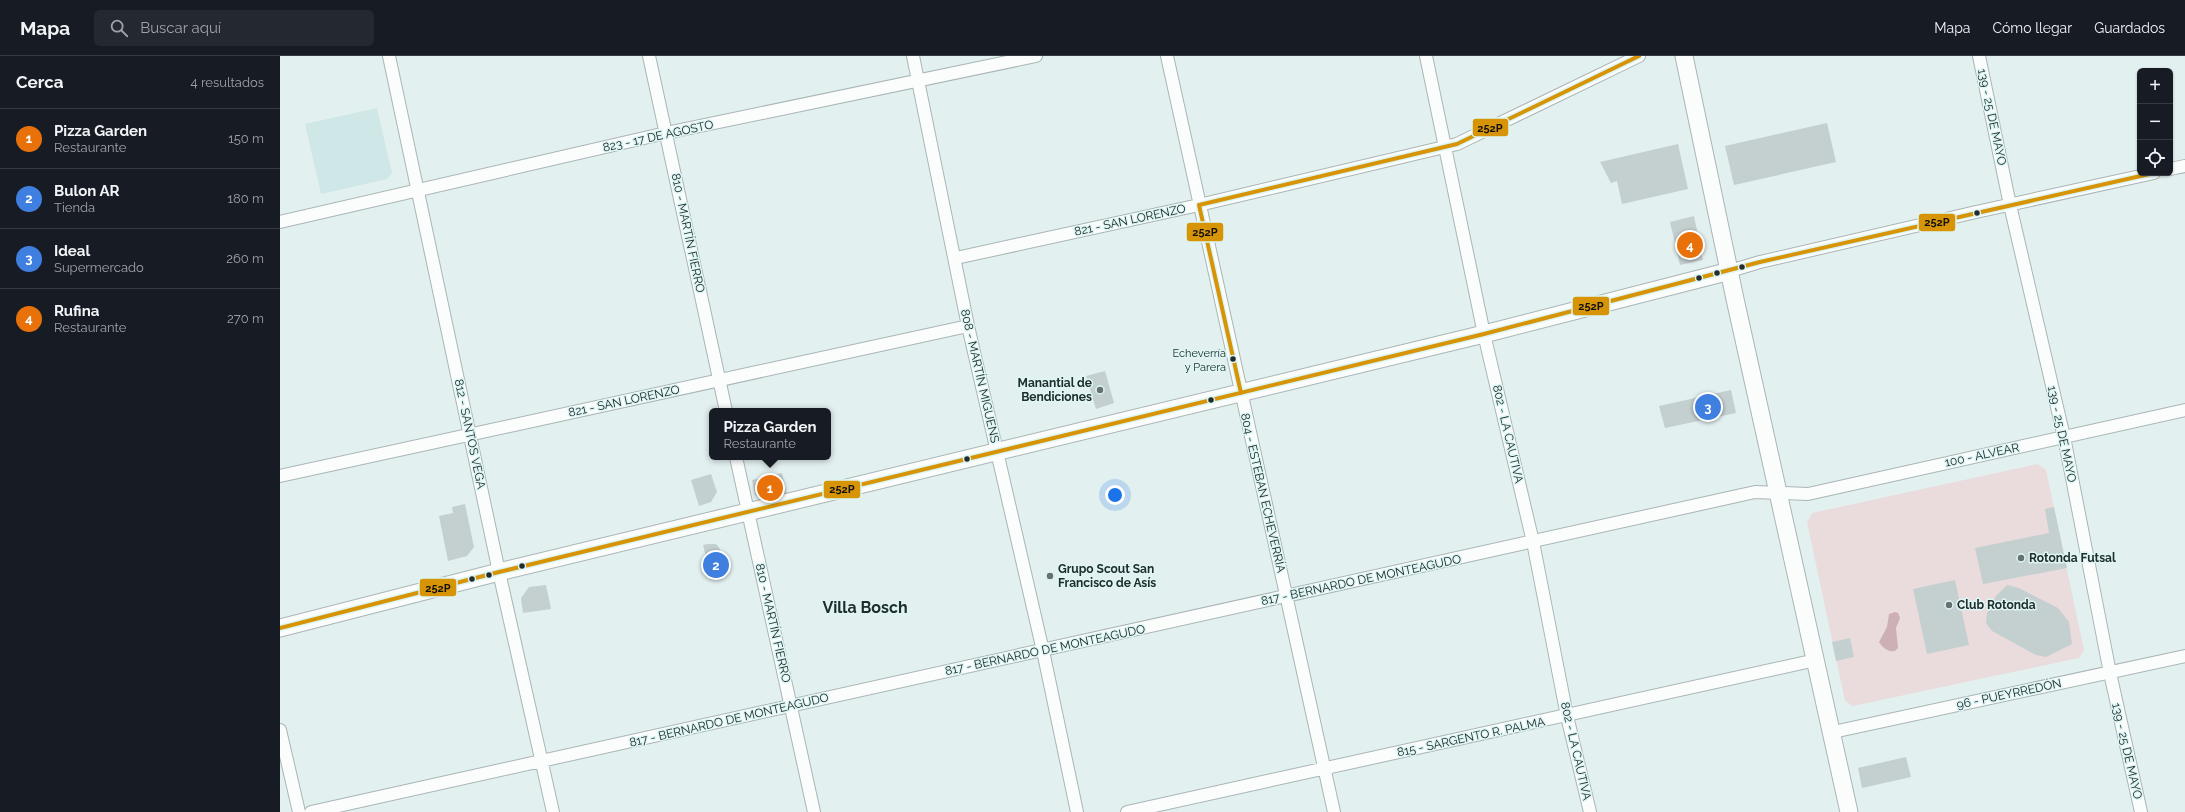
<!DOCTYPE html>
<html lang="es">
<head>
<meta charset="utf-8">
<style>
  :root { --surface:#171b24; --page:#242831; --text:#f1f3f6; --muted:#9ea1a6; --line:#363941; --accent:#667170 }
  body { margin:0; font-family:Raleway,sans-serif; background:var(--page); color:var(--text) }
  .controls { position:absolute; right:12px; top:12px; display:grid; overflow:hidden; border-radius:6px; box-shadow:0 1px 3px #0004 }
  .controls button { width:36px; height:36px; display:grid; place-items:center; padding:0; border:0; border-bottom:1px solid var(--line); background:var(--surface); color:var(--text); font:20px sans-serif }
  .you { position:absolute; left:835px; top:439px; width:14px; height:14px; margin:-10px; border:3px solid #fff; border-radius:50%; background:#1a73e8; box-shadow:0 0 0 6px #1a73e833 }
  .badge { display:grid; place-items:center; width:26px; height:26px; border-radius:50%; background:var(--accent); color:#fff; font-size:13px; font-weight:700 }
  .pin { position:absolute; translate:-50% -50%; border:2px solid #fff; box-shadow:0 1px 4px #0006 }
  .popup { position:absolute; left:429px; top:352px; width:122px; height:52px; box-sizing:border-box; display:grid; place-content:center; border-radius:6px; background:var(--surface); filter:drop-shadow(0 1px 3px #0005); font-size:13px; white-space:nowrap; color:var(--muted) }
  .popup b { font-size:15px; color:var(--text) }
  .popup::after { content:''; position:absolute; left:50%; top:100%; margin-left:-8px; border:8px solid transparent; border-top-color:var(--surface) }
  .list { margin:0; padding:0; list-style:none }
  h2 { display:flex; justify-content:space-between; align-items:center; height:52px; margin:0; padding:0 16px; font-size:17px }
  h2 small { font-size:13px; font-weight:400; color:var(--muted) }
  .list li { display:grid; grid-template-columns:26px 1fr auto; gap:12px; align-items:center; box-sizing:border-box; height:60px; padding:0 16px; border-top:1px solid var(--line) }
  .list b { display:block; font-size:15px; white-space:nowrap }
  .list p { margin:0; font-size:13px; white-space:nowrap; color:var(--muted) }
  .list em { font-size:13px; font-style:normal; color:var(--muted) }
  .icon { flex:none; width:22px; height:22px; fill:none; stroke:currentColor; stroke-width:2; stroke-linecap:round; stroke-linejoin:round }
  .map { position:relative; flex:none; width:1905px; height:756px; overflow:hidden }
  header { display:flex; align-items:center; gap:24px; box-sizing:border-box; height:56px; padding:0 20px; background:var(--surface); border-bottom:1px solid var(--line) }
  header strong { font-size:19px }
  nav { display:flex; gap:22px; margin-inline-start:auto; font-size:14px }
  .search { width:280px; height:36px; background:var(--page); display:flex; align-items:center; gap:10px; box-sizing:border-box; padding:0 14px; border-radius:6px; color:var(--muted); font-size:15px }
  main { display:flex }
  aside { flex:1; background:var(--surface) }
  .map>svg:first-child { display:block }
  .built { fill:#cfe7e7 }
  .green { fill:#eadcdd }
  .water { fill:#cdb0b4 }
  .building { fill:#c4cfcf }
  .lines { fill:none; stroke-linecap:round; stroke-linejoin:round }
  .street-casing { stroke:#aab5b5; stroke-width:14 }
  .secondary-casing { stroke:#aab5b5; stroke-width:19 }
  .street { stroke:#fbfdfd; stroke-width:12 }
  .secondary { stroke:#fbfdfd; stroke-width:17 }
  .bus-1-casing { stroke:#ddf6f5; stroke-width:7 }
  .bus-1 { stroke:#d79406; stroke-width:4 }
  .bus-dot { fill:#222c2b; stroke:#ddf6f5; stroke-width:1.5 }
  .poi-dot { fill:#667170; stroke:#ddf6f5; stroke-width:1.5 }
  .labels { text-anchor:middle; stroke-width:3; stroke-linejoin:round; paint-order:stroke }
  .bus-label { font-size:11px; fill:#222c2b; stroke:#ddf6f5; text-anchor:end }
  .street-label { font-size:12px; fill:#222c2b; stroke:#ddf6f5 }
  .poi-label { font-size:12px; font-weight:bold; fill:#222c2b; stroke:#ddf6f5; text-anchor:start }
  .district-label { font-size:16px; font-weight:bold; fill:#222c2b; stroke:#ddf6f5 }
  .line-badge { stroke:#ddf6f5; stroke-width:1.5 }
  .pale-badge-label { font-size:11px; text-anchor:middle; font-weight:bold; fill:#111 }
</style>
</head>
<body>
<header>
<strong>Mapa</strong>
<div class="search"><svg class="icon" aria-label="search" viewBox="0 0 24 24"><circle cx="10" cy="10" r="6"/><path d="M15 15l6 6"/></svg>Buscar aquí</div>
<nav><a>Mapa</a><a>Cómo llegar</a><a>Guardados</a></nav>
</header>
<main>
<aside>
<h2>Cerca<small>4 resultados</small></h2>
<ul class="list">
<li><span class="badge" style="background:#e8710a">1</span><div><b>Pizza Garden</b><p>Restaurante</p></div><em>150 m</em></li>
<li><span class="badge" style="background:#3f7fe0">2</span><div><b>Bulon AR</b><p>Tienda</p></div><em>180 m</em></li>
<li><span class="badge" style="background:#3f7fe0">3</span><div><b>Ideal</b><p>Supermercado</p></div><em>260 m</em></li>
<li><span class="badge" style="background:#e8710a">4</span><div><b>Rufina</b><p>Restaurante</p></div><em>270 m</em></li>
</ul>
</aside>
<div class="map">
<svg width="1905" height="756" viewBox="0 0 1905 756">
  <rect width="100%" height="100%" fill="#e3f0f0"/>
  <!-- built -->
  <path class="built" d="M97 52 112 117 107 123 41 138 25 68Z"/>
  <!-- green -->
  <path class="green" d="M1758 408 1766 414 1804 594 1799 602 1573 650 1565 645 1527 466 1532 457Z"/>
  <!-- water -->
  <path class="water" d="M1615 556 1618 557 1620 562 1616 572 1618 592 1615 595C1608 596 1603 592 1599 586L1607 571 1609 558Z"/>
  <!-- building -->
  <path class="building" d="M1547 67 1556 106 1454 129 1445 90Z
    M1398 88 1408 133 1342 148 1337 125 1331 127 1320 106Z
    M1414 160 1423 204 1400 209 1390 166Z
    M825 315 834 347 816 353 806 320Z
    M1451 334 1456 357 1385 372 1379 350Z
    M502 417 507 439 484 444 475 439 472 424Z
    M431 418 437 436 431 446 419 450 411 424Z
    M185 448 194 491 187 500 168 505 159 460 173 457 172 451Z
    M1774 451 1787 512 1703 528 1695 492 1769 477 1765 453Z
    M428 488H436L440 493 446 514 430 518 423 489Z
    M1675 524 1689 589 1647 598 1633 533Z
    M266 529 271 553 243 557 241 542 249 531Z
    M1727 529 1739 532 1778 552 1789 566 1792 588 1766 601 1756 599 1712 575 1706 567 1707 557 1716 540Z
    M1570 582 1574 601 1556 605 1552 586Z
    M1626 701 1631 721 1582 732 1578 712Z"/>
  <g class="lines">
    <!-- street casing -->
    <g class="street-casing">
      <path id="street" d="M109 0 219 516 273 756
        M369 0 446 355
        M633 0 688 270 763 595 797 756
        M887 0 1054 756
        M1146 0 1204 278 1253 486 1287 660 1310 756
        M1699 0 1730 149 1784 381 1830 617 1861 756
        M1890 113 1905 110
        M0 166 386 77 756 0
        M676 202 919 149 1177 88 1359 0
        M1450 215 1480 206 1696 156 1874 117
        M456 401 534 756
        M0 420 688 270
        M0 674 19 756
        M1553 676 1905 600
        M31 756 1475 436 1528 438 1905 354
        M847 756 1536 604"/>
    </g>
    <!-- secondary casing -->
    <g class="secondary-casing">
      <path id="secondary" d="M1404 0 1455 243 1569 756
        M0 572 219 516 1204 278 1450 215"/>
    </g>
    <!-- street -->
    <use href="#street" class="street"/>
    <!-- secondary -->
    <use href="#secondary" class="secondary"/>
    <!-- bus-1 casing -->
    <g class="bus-1-casing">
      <path id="bus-1" d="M961 337 919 149 1177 88 1359 0
        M0 572 219 516 1204 278 1480 206 1874 117"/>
    </g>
    <!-- bus-1 -->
    <use href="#bus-1" class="bus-1"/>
  </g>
  <!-- markers -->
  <g class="bus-dot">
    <circle cx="1697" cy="157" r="3.5"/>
    <circle cx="1462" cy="211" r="3.5"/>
    <circle cx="1437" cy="217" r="3.5"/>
    <circle cx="1419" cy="222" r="3.5"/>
    <circle cx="953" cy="303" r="3.5"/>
    <circle cx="931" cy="344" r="3.5"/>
    <circle cx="687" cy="403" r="3.5"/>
    <circle cx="242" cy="510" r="3.5"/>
    <circle cx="209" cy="519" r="3.5"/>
    <circle cx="192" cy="523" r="3.5"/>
  </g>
  <g class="poi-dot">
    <circle cx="820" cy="334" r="4"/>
    <circle cx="1741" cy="502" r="4"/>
    <circle cx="770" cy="520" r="4"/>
    <circle cx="1669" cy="549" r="4"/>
  </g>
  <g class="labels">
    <!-- bus labels -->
    <g class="bus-label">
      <text x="946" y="301">Echeverría<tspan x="946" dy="14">y Parera</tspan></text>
    </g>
    <!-- street labels -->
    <g class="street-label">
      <text transform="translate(1712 61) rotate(78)" y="4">139 - 25 DE MAYO</text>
      <text transform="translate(378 80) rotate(-12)" y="4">823 - 17 DE AGOSTO</text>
      <text transform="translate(850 164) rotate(-12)" y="4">821 - SAN LORENZO</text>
      <text transform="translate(408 177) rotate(78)" y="4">810 - MARTÍN FIERRO</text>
      <text transform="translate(700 320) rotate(77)" y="4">808 - MARTÍN MIGUENS</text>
      <text transform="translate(344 345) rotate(-12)" y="4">821 - SAN LORENZO</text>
      <text transform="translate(190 378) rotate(78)" y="4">812 - SANTOS VEGA</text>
      <text transform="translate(1228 378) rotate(77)" y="4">802 - LA CAUTIVA</text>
      <text transform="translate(1782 378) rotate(78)" y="4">139 - 25 DE MAYO</text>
      <text transform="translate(1702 399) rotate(-12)" y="4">100 - ALVEAR</text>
      <text transform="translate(983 437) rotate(77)" y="4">804 - ESTEBAN ECHEVERRÍA</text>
      <text transform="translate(1081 524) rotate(-12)" y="4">817 - BERNARDO DE MONTEAGUDO</text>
      <text transform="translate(493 567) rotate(77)" y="4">810 - MARTÍN FIERRO</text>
      <text transform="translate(765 594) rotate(-12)" y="4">817 - BERNARDO DE MONTEAGUDO</text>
      <text transform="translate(1729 638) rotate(-12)" y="4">96 - PUEYRREDÓN</text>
      <text transform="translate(449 664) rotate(-13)" y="4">817 - BERNARDO DE MONTEAGUDO</text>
      <text transform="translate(1191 681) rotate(-12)" y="4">815 - SARGENTO R. PALMA</text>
      <text transform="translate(1296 695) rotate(77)" y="4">802 - LA CAUTIVA</text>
      <text transform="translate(1847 695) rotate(77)" y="4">139 - 25 DE MAYO</text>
    </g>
    <!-- poi labels -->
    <g class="poi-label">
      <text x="812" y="331" text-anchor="end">Manantial de<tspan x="812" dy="14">Bendiciones</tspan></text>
      <text x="1749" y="506">Rotonda Futsal</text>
      <text x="778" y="517">Grupo Scout San<tspan x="778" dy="14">Francisco de Asís</tspan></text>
      <text x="1677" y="553">Club Rotonda</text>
    </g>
    <!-- district labels -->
    <g class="district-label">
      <text x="585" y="557">Villa Bosch</text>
    </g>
  </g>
  <g class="line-badge">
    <rect x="1192" y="62" width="37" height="19" rx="4" fill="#d79406"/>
    <rect x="1638" y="157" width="38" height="19" rx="4" fill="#d79406"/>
    <rect x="906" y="166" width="38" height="20" rx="4" fill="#d79406"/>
    <rect x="1292" y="240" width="38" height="20" rx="4" fill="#d79406"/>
    <rect x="543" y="424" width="38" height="19" rx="4" fill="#d79406"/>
    <rect x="139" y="522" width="38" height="19" rx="4" fill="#d79406"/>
  </g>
  <g class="pale-badge-label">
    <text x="1210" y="76">252P</text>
    <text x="1657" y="170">252P</text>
    <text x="925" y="180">252P</text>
    <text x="1311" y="254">252P</text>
    <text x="562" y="437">252P</text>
    <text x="158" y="536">252P</text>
  </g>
</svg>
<div class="controls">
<button>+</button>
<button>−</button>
<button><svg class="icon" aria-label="locate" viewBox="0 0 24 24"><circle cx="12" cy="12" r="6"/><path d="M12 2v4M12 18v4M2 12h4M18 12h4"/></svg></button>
</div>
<div class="you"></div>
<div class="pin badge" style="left:490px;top:432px;background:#e8710a">1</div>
<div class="popup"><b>Pizza Garden</b>Restaurante</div>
<div class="pin badge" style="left:436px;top:509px;background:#3f7fe0">2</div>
<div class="pin badge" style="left:1428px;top:351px;background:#3f7fe0">3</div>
<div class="pin badge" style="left:1410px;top:189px;background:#e8710a">4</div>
</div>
</main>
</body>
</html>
